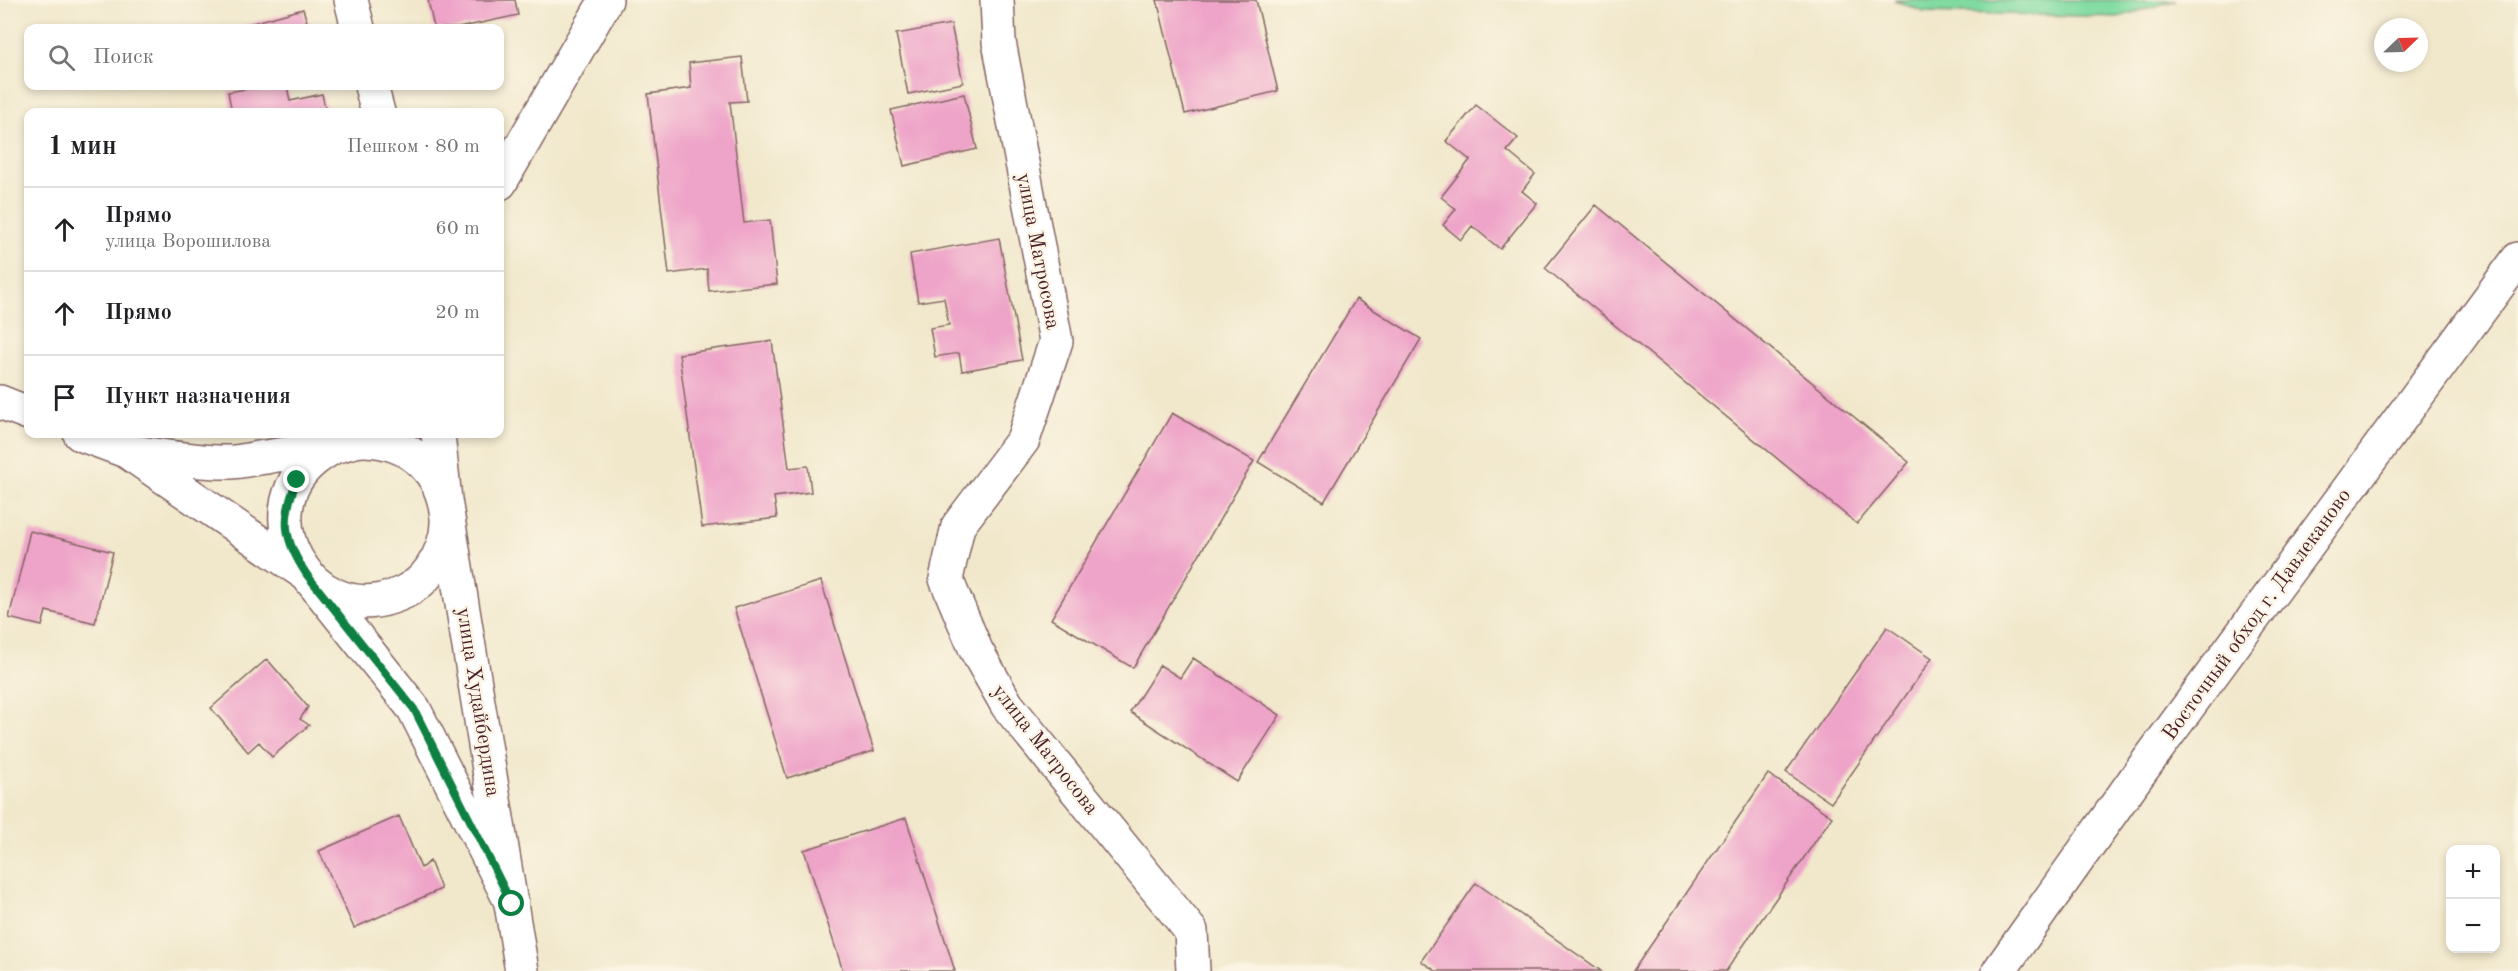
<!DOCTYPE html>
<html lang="ru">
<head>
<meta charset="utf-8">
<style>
  :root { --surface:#fff; --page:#f6f6f6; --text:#202124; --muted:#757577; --line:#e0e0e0 }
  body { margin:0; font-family:"Old Standard TT",serif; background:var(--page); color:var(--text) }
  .controls { position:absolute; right:18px; bottom:18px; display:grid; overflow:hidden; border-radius:12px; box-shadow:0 3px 9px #0003 }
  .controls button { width:54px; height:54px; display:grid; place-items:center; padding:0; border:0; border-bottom:2px solid var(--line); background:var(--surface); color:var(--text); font:30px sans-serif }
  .compass { position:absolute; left:2374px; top:18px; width:54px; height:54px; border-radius:50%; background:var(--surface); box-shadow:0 3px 9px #0003; rotate:67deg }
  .stop { position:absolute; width:18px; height:18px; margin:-14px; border:4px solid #0b8043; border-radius:50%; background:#fff }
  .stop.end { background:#0b8043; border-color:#fff; box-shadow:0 2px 6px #0008 }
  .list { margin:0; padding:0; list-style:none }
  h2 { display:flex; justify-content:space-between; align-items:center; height:78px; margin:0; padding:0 24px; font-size:26px }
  h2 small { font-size:20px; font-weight:400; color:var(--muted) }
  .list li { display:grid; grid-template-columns:39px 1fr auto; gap:18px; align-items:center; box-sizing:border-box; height:84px; padding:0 24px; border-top:2px solid var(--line) }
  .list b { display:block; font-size:22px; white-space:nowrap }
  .list p { margin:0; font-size:20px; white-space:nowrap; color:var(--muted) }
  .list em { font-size:20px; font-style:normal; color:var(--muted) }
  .icon { flex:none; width:33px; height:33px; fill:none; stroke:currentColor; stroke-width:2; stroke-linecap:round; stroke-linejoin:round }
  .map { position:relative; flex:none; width:2518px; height:971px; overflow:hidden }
  .search { position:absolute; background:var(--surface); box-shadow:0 3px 9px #0003; left:24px; top:24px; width:480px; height:66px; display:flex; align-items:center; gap:15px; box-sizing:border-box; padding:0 21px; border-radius:12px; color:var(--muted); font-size:22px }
  .panel { position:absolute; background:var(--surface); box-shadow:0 3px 9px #0003; left:24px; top:108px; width:480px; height:330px; border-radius:12px }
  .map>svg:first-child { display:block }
  .green { fill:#80dba1; stroke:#657d66; stroke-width:1.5 }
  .building { fill:#eea3c8 }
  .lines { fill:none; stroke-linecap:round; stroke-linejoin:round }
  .minor-casing { stroke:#846563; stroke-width:36 }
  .minor { stroke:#fff; stroke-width:33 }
  .route { stroke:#0b8043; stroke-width:8 }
  .labels { text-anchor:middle; stroke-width:5; stroke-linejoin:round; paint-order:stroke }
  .street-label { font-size:21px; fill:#4a1f2b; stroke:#fcf5e5 }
</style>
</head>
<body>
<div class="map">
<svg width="2518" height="971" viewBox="0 0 2518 971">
  <rect width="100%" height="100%" fill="#fcf5e5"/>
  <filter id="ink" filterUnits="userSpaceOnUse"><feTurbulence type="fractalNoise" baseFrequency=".0167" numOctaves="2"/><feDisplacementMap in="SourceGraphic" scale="12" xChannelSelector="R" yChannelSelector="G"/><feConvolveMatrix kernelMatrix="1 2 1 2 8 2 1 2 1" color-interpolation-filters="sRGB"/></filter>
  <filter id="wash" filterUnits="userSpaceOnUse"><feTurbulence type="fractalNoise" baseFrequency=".008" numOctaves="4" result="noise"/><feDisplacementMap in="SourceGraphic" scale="24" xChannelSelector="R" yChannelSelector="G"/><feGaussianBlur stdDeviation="1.35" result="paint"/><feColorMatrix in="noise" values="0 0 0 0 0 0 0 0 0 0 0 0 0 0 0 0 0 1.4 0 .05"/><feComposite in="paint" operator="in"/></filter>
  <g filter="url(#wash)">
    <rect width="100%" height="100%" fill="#f1e8cc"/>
    <!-- green -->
    <path class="green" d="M1894 0H2176L2118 17 1924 12Z"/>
    <g id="blocks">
      <!-- building -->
      <path class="building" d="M428 0H515L518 15 458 28H434Z
        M1157 0H1256L1278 91 1185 114Z
        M303 9 309 28H247L245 25Z
        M951 24 963 83 908 94 896 34Z
        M742 57 747 101 730 102 744 223 770 220 777 284 709 291 707 269 669 274 648 94 691 88 689 63Z
        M263 86H287L290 101 322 94 326 112H232L228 92Z
        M964 94 977 149 904 166 891 110Z
        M1476 105 1518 138 1507 151 1535 174 1522 191 1537 203 1500 249 1472 226 1461 240 1443 225 1456 209 1441 197 1470 160 1446 141Z
        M1596 205 1909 462 1857 524 1545 268Z
        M999 238 1022 360 962 371 959 353 935 357 930 328 949 325 944 298 918 302 910 254Z
        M1356 299 1421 339 1324 502 1258 462Z
        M772 341 789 468 808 466 811 492 774 497 777 518 702 527 679 354Z
        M1172 413 1254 461 1133 668 1051 619Z
        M30 531 113 552 95 623 46 611 42 626 9 618Z
        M821 581 874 751 787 778 734 608Z
        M1887 627 1932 658 1831 803 1786 772Z
        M1193 658 1280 715 1237 782 1130 712 1160 665 1180 678Z
        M267 659 308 707 300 719 309 725 272 757 259 742 248 752 211 708Z
        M1768 774 1832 817 1726 971H1633Z
        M399 816 421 868 430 861 441 889 354 928 319 851Z
        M906 818 955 971H843L804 850Z
        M1476 883 1601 971H1436L1421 961Z"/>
    </g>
  </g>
  <g filter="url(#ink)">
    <use href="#blocks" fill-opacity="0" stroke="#846563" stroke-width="1.5"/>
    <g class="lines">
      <!-- minor casing -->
      <g class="minor-casing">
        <path id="minor" d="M351 0 358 28
          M997 0 999 42 1056 341 1023 440 958 526 946 579 976 650 1007 705 1191 931 1193 971
          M371 86 378 112
          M500 183 606 0
          M0 402 28 413
          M80 434 126 451 307 575 414 709 512 904
          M438 434 445 500 522 971
          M126 451C158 455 199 463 230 462 242 462 254 458 266 457 288 453 311 451 333 447 343 445 354 440 364 440 411 441 443 472 447 518 448 537 441 554 431 569 422 583 407 592 392 597 310 626 247 514 314 460 327 449 343 442 357 434
          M1999 971 2135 779 2518 259"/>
      </g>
      <!-- minor -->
      <use href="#minor" class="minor"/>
    </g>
  </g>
  <g class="lines" filter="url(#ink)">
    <!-- route -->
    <path class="route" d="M297 480C281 519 283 539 307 575L414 709 512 904"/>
  </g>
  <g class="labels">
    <!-- street labels -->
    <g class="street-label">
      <text transform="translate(1039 251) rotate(79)" y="7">улица Матросова</text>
      <text transform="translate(2256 614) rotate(-54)" y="7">Восточный обход г. Давлеканово</text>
      <text transform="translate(479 702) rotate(81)" y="7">улица Худайбердина</text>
      <text transform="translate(1046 749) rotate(52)" y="7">улица Матросова</text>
    </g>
  </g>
</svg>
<div class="controls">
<button>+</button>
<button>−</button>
</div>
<svg class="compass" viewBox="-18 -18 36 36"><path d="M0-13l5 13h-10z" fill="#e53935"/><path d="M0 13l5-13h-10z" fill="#757577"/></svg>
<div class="stop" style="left:512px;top:904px"></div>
<div class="stop end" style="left:297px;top:480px"></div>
<div class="search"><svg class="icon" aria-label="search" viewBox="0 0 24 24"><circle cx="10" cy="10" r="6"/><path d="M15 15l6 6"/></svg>Поиск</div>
<section class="panel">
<h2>1 мин<small>Пешком · 80 m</small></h2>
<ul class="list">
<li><svg class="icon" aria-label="ahead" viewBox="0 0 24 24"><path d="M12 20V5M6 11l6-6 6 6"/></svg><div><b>Прямо</b><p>улица Ворошилова</p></div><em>60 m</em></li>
<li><svg class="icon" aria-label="ahead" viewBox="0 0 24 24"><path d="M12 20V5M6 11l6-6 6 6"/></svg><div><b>Прямо</b></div><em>20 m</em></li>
<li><svg class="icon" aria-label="arrive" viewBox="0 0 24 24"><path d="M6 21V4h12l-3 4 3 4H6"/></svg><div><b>Пункт назначения</b></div></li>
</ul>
</section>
</div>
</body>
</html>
